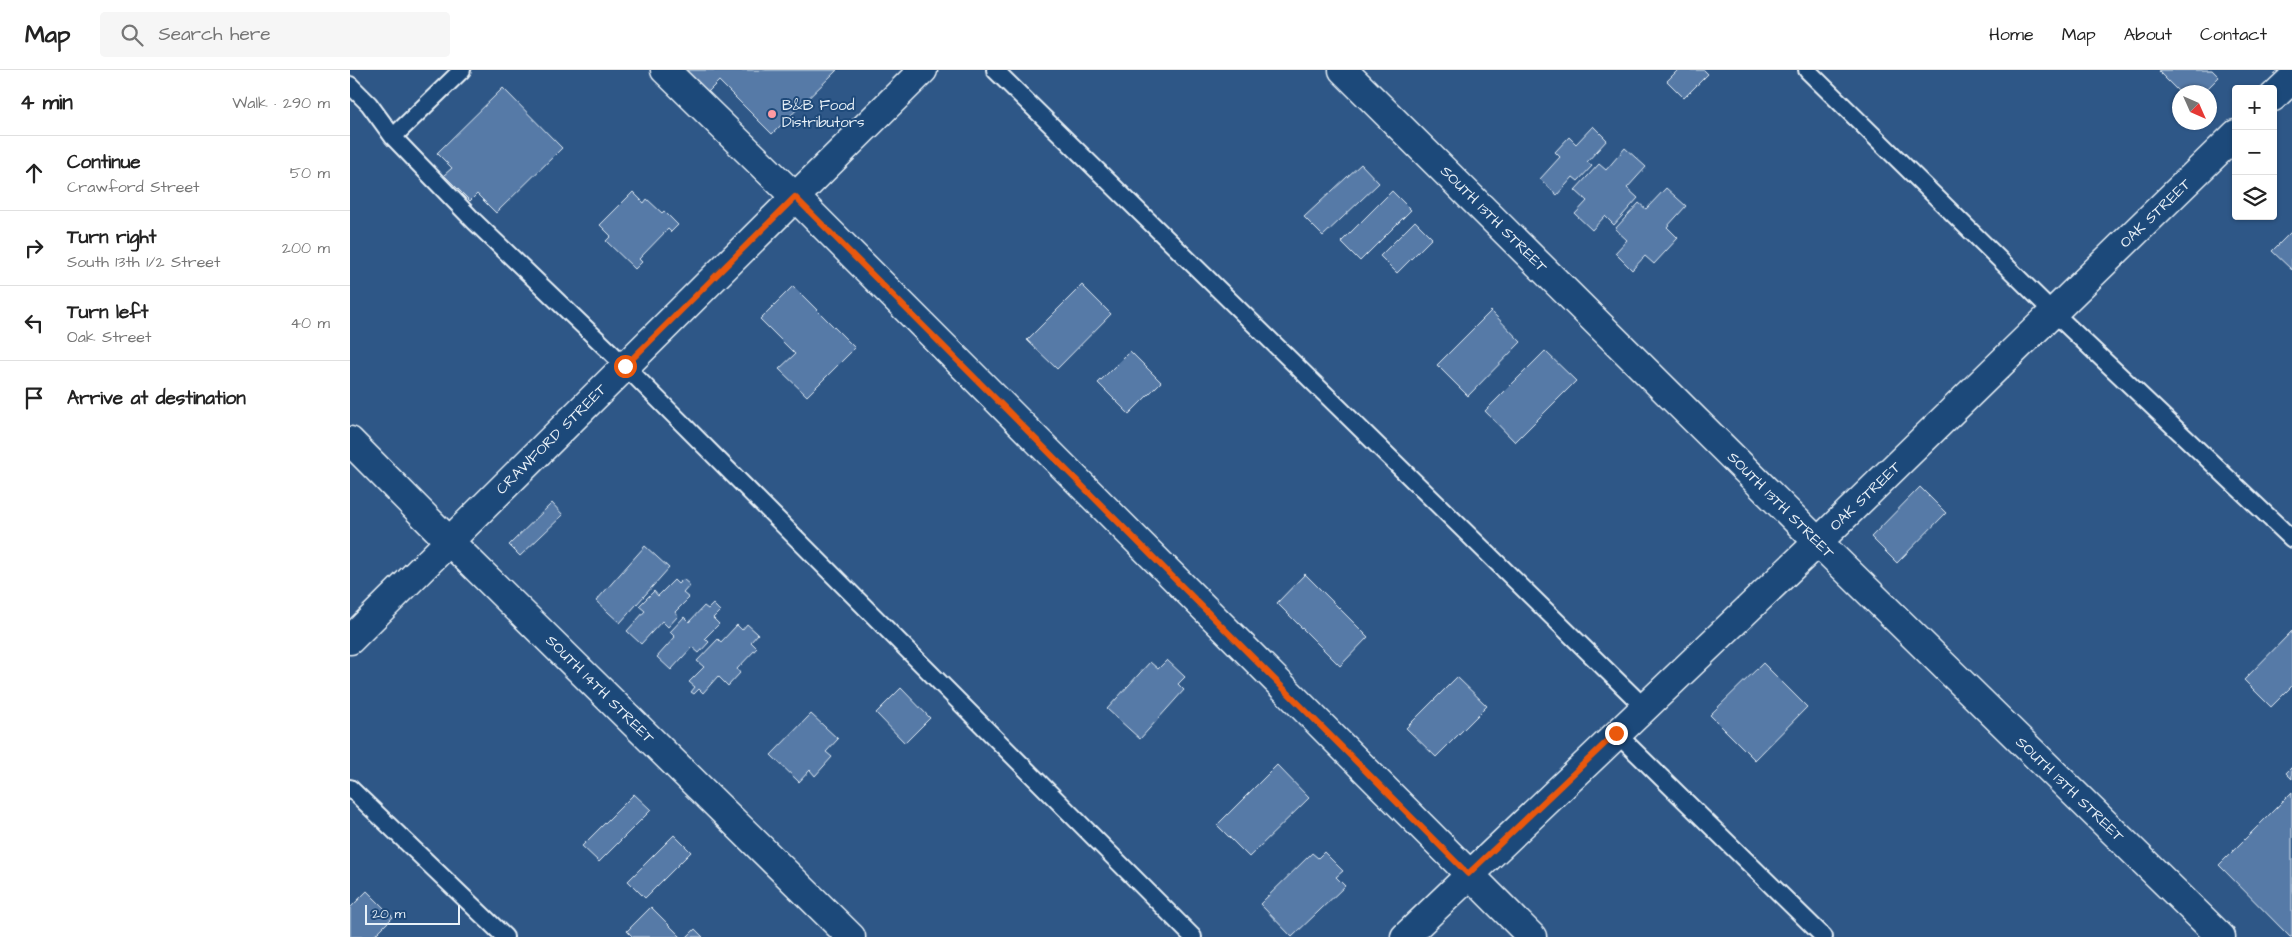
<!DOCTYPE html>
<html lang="en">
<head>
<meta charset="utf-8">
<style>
  :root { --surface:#fff; --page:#f6f6f6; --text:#222; --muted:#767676; --line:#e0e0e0 }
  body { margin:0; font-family:"Architects Daughter",sans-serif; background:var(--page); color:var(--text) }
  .controls { position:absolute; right:15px; top:15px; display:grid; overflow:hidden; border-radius:5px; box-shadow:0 1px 4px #0004 }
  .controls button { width:45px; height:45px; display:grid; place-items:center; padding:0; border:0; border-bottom:1px solid var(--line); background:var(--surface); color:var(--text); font:25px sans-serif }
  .compass { position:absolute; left:1822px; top:15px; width:45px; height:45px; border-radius:50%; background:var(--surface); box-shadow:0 1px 4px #0004; rotate:135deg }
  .scale { position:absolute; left:15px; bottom:12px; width:95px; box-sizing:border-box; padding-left:5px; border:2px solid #e8f1f8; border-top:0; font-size:14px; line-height:18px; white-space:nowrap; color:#e8f1f8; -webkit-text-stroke:4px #1f4a7a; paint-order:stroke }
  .stop { position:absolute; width:15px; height:15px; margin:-11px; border:4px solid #ea580c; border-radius:50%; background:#fff }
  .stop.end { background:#ea580c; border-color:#fff; box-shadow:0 1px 5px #0008 }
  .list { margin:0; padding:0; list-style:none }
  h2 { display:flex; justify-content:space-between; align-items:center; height:65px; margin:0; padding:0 20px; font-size:21px }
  h2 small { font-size:16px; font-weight:400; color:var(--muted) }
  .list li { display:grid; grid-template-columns:32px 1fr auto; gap:15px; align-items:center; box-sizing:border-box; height:75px; padding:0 20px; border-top:1px solid var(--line) }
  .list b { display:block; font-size:19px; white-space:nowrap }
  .list p { margin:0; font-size:16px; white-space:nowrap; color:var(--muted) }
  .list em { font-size:16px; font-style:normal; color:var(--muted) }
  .icon { flex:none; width:28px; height:28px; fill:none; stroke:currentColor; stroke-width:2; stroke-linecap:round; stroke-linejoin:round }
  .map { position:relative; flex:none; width:1942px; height:867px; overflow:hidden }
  header { display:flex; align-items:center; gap:30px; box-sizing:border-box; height:70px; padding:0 25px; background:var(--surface); border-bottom:1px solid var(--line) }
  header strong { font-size:24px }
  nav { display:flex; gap:28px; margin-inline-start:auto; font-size:18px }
  .search { width:350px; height:45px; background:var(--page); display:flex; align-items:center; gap:12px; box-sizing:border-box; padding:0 18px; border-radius:5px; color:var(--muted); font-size:19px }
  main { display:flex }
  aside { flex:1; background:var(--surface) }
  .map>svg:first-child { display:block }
  .building { fill:#567aa7; stroke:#e8f1f8 }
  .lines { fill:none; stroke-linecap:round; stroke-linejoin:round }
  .service-casing { stroke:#e8f1f8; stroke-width:20 }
  .minor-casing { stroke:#e8f1f8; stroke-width:31 }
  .secondary-casing { stroke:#e8f1f8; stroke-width:31 }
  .service { stroke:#1f4a7a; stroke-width:16 }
  .minor { stroke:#1f4a7a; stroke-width:28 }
  .secondary { stroke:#1f4a7a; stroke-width:28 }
  .route { stroke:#ea580c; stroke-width:6 }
  .poi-dot { fill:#ff9aa2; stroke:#1f4a7a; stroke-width:2 }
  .labels { text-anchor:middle; stroke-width:4; stroke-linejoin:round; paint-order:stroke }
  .poi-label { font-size:15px; fill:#e8f1f8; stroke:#1f4a7a; text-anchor:start }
  .street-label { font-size:15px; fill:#e8f1f8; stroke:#1f4a7a }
</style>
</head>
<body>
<header>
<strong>Map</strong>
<div class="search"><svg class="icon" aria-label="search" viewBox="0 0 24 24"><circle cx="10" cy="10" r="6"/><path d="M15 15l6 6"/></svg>Search here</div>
<nav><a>Home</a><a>Map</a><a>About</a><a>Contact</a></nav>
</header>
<main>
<aside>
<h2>4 min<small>Walk · 290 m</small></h2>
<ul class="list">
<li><svg class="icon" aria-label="ahead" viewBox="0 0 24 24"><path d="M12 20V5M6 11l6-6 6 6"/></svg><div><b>Continue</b><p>Crawford Street</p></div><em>50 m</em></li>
<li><svg class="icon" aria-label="right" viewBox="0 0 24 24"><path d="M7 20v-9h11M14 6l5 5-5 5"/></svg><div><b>Turn right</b><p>South 13th 1/2 Street</p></div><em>200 m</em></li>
<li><svg class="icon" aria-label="left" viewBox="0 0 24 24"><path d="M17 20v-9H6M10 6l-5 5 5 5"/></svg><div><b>Turn left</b><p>Oak Street</p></div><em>40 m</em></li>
<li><svg class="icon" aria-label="arrive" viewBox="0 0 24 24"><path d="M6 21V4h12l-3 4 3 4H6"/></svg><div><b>Arrive at destination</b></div></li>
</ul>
</aside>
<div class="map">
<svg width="1942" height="867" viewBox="0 0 1942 867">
  <rect width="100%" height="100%" fill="#2e5787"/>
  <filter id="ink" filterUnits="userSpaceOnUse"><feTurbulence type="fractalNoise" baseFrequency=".02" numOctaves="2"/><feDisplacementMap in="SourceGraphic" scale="10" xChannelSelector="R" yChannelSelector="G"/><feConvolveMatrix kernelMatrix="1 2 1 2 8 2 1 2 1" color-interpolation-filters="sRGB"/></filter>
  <g filter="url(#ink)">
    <!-- building -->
    <path class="building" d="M334 0H487L422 64 369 11 357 23Z
      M1328 0H1354L1358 4 1334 28 1317 11Z
      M1810 0H1862L1869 7 1854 22 1830 23 1809 2Z
      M153 18 212 78 146 143 127 124 120 131 94 105 102 98 87 83Z
      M1243 56 1257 70 1237 92 1242 96 1228 111 1223 107 1207 125 1190 109 1210 87 1205 82 1219 67 1226 74Z
      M1275 78 1296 97 1277 118 1288 128 1264 155 1255 146 1242 160 1225 144 1237 131 1225 120 1249 94 1256 100Z
      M1011 94 1029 113 973 166 954 147Z
      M1316 118 1336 136 1317 157 1328 168 1304 194 1295 186 1282 200 1265 183 1277 170 1265 159 1289 133 1296 139Z
      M1042 121 1061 140 1010 191 991 172Z
      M283 122 294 133 297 129 312 143 314 141 328 155 321 162 318 159 289 189 292 192 285 199 256 171 261 166 250 155Z
      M1065 151 1082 168 1047 203 1030 186Z
      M1942 161V200L1922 181Z
      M732 215 761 244 707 299 677 270Z
      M443 216 505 278 457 326 429 299 445 284 410 249Z
      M1141 241 1171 272 1118 326 1087 295Z
      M780 281 811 312 779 344 748 313Z
      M1195 281 1226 311 1165 372 1135 341Z
      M1570 417 1596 443 1547 493 1521 467Z
      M202 433 213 445 170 486 159 475Z
      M295 476 319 498 270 553 246 531Z
      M955 504 1018 567 990 596 927 533Z
      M333 509 340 515 333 523 339 528 325 542 328 546 318 557 312 551 291 574 277 561 295 541 289 536 304 521 308 526 324 510 328 514Z
      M363 534 370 541 363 548 369 554 355 568 359 572 349 583 342 577 321 600 307 587 325 567 320 562 334 547 339 552 354 536 358 539Z
      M397 554 408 564 401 572 407 578 387 599 390 603 378 616 368 606 353 623 349 619 344 624 341 622 345 617 339 612 354 597 347 591 368 569 371 572 387 555 392 560Z
      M1942 561V616L1921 637 1894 610Z
      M817 590 835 607 828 614 834 620 790 669 757 639 800 592 808 599Z
      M1413 593 1457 637 1405 690 1360 645Z
      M1107 607 1137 636 1086 687 1056 658Z
      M551 618 580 648 555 673 526 643Z
      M461 644 488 669 476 682 482 687 465 706 460 700 449 712 421 685Z
      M927 695 959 728 899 787 867 755Z
      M1942 697V709L1936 703Z
      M1942 722V867H1940L1869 795Z
      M284 724 301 740 249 792 232 776Z
      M324 765 341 782 295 828 278 811Z
      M974 782 993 801 986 807 995 816 942 867 910 834 962 783 968 788Z
      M17 821 43 847 23 867H0V838Z
      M301 837 331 867H283L277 861Z
      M345 859 353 867H337Z"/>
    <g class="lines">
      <!-- service casing -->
      <g class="service-casing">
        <path id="service" d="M645 0 1294 637
          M1457 0 1703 242 1942 469
          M0 15 19 34 43 67 124 151 275 296 843 867
          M43 67 112 0
          M1266 663 1474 867
          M0 718 155 867"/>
      </g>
      <!-- minor casing -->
      <g class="minor-casing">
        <path id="minor" d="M315 0 445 127 1182 867
          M1923 27 1942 9
          M0 371 99 471 501 867
          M0 570 573 0
          M1055 867 1468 472 1886 64"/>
      </g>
      <!-- secondary casing -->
      <g class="secondary-casing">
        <path id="secondary" d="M993 0 1468 472 1871 867"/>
      </g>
      <!-- service -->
      <use href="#service" class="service"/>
      <!-- minor -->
      <use href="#minor" class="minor"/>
      <!-- secondary -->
      <use href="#secondary" class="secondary"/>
    </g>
  </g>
  <g class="lines" filter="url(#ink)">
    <!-- route -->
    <path class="route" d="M275 296 445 127 1118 804 1266 663"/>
  </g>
  <!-- markers -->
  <circle class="poi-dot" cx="422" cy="44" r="5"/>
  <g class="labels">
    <!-- poi labels -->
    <g class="poi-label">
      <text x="432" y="40">B&amp;B Food<tspan x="432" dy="17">Distributors</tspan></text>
    </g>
    <!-- street labels -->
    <g class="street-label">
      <text transform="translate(1805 143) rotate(-44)" y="5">OAK STREET</text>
      <text transform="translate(1144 149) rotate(45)" y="5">SOUTH 13TH STREET</text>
      <text transform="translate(201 369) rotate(-45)" y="5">CRAWFORD STREET</text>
      <text transform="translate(1515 426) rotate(-44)" y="5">OAK STREET</text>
      <text transform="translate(1431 435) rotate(45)" y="5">SOUTH 13TH STREET</text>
      <text transform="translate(250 619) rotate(45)" y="5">SOUTH 14TH STREET</text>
      <text transform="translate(1720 719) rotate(44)" y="5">SOUTH 13TH STREET</text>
    </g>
  </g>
</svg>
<div class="controls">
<button>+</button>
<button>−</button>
<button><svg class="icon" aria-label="layers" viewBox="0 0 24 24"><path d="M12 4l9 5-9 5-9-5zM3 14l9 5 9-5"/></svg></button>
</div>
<svg class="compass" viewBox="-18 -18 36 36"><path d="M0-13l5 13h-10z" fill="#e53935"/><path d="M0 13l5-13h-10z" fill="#767676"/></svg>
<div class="scale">20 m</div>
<div class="stop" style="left:275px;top:296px"></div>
<div class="stop end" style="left:1266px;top:663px"></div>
</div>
</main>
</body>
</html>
